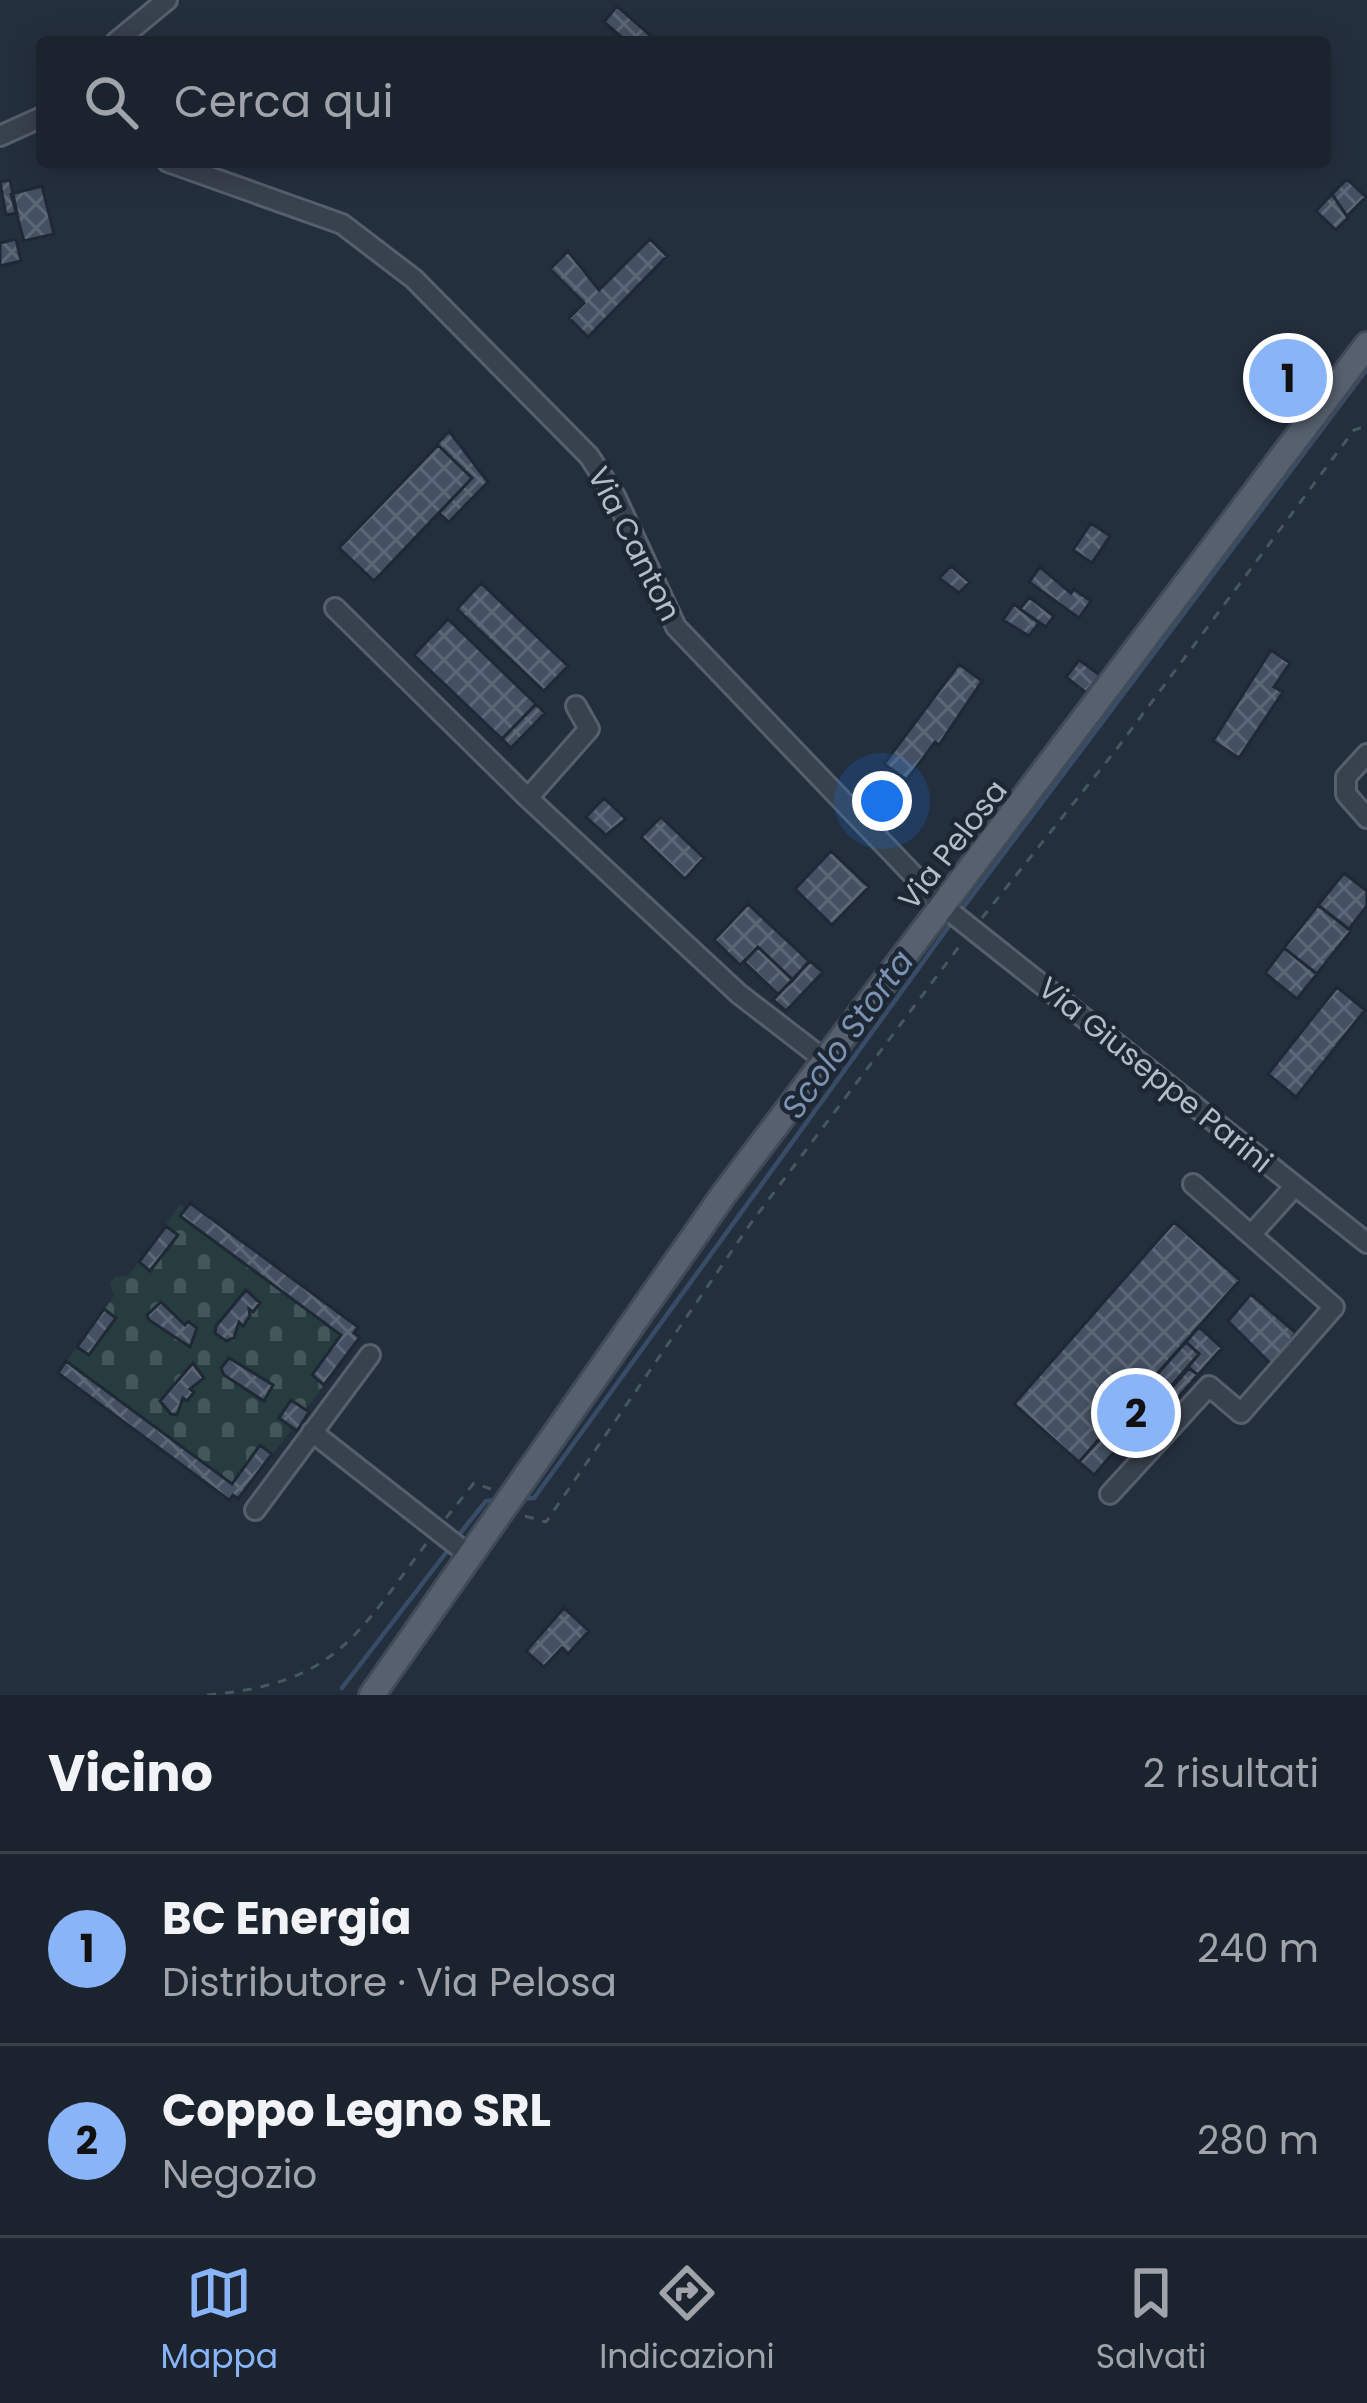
<!DOCTYPE html>
<html lang="it">
<head>
<meta charset="utf-8">
<style>
  :root { --surface:#1b232e; --page:#242b36; --text:#f1f3f6; --muted:#a0a4aa; --line:#39404a; --accent:#8ab4f8 }
  body { margin:0; font-family:Poppins,sans-serif; background:var(--page); color:var(--text) }
  .you { position:absolute; left:882px; top:801px; width:42px; height:42px; margin:-30px; border:9px solid #fff; border-radius:50%; background:#1a73e8; box-shadow:0 0 0 18px #1a73e833 }
  .badge { display:grid; place-items:center; width:78px; height:78px; border-radius:50%; background:var(--accent); color:#111; font-size:39px; font-weight:700 }
  .pin { position:absolute; translate:-50% -50%; border:6px solid #fff; box-shadow:0 3px 12px #0006 }
  .list { margin:0; padding:0; list-style:none }
  h2 { display:flex; justify-content:space-between; align-items:center; height:156px; margin:0; padding:0 48px; font-size:51px }
  h2 small { font-size:39px; font-weight:400; color:var(--muted) }
  .list li { display:grid; grid-template-columns:78px 1fr auto; gap:36px; align-items:center; box-sizing:border-box; height:192px; padding:0 48px; border-top:3px solid var(--line) }
  .list b { display:block; font-size:45px; white-space:nowrap }
  .list p { margin:0; font-size:39px; white-space:nowrap; color:var(--muted) }
  .list em { font-size:39px; font-style:normal; color:var(--muted) }
  .icon { flex:none; width:66px; height:66px; fill:none; stroke:currentColor; stroke-width:2; stroke-linecap:round; stroke-linejoin:round }
  .map { position:relative; flex:none; width:1367px; height:1695px; overflow:hidden }
  .search { position:absolute; background:var(--surface); box-shadow:0 6px 30px #0003; left:36px; right:36px; top:36px; height:132px; display:flex; align-items:center; gap:30px; box-sizing:border-box; padding:0 42px; border-radius:12px; color:var(--muted); font-size:45px }
  .sheet { height:540px; background:var(--surface) }
  nav { display:flex; justify-content:space-around; align-items:center; box-sizing:border-box; height:168px; border-top:3px solid var(--line); background:var(--surface); font-size:33px; color:var(--muted) }
  nav a { display:grid; justify-items:center; gap:6px }
  nav .on { color:var(--accent) }
  .map>svg:first-child { display:block }
  .cemetery { fill:url(#cemetery-stones) }
  .lines { fill:none; stroke-linecap:round; stroke-linejoin:round }
  .stream { stroke:#394c67; stroke-width:4.5 }
  .building { fill:url(#building-cross-hatch); stroke:#1f2835; stroke-width:3 }
  .minor-casing { stroke:#565f6c; stroke-width:24 }
  .major-casing { stroke:#414a57; stroke-width:30 }
  .path { stroke:#44595c; stroke-width:3; stroke-dasharray:9 9; stroke-linecap:butt }
  .minor { stroke:#38414e; stroke-width:18 }
  .major { stroke:#56606e; stroke-width:24 }
  .labels { text-anchor:middle; stroke-width:9; stroke-linejoin:round; paint-order:stroke }
  .street-label { font-size:30px; fill:#b4bcc9; stroke:#1d2633 }
  .water-label { font-size:33px; font-style:italic; fill:#7c92b1; stroke:#1d2633 }
</style>
</head>
<body>
<div class="map">
<svg width="1367" height="1695" viewBox="0 0 1367 1695">
  <defs>
    <pattern id="cemetery-stones" width="16" height="16" patternUnits="userSpaceOnUse" patternTransform="scale(3)"><rect width="16" height="16" fill="#263c3f"/><path d="M2 7V4a2 2 0 0 1 4 0v3zM10 15v-3a2 2 0 0 1 4 0v3z" fill="#435659"/></pattern>
    <pattern id="building-cross-hatch" width="8" height="8" patternUnits="userSpaceOnUse" patternTransform="scale(3)"><rect width="8" height="8" fill="#455162"/><path d="M0 0l8 8M0 8l8-8" fill="none" stroke="#5d6877"/></pattern>
  </defs>
  <rect width="100%" height="100%" fill="#242f3e"/>
  <!-- cemetery -->
  <path class="cemetery" d="M190 1203 358 1327 355 1333 360 1337 306 1409 309 1412 297 1431 292 1429 238 1499 233 1495 229 1500 58 1373 114 1296 110 1284 115 1277 128 1276 180 1205 186 1209Z"/>
  <g class="lines">
    <!-- stream -->
    <path class="stream" d="M959 913 1367 369
      M519 1499 534 1498 952 922
      M458 1536 486 1501 496 1500
      M342 1688 452 1545"/>
  </g>
  <!-- building -->
  <path class="building" d="M617 6 658 42H627L604 22Z
    M1347 179 1366 197 1347 216 1332 194Z
    M10 180 17 213 6 215 0 182Z
    M42 186 54 234 24 241 11 194Z
    M1332 194 1348 218 1336 230 1316 211Z
    M16 239 21 261 0 266V243Z
    M650 239 667 256 588 337 569 318 584 303 550 269 568 251 599 290Z
    M449 431 488 482 449 522 439 513 472 478 437 444Z
    M438 445 472 478 374 581 339 548Z
    M1091 523 1110 536 1092 563 1073 550Z
    M951 566 970 582 959 593 939 578Z
    M1040 567 1071 593 1074 589 1091 601 1079 618 1029 582Z
    M481 583 568 666 544 691 457 609Z
    M1029 597 1054 616 1046 627 1020 609Z
    M1014 604 1039 623 1029 636 1003 620Z
    M448 619 536 704 502 739 414 655Z
    M1271 650 1290 663 1274 687 1283 692 1239 758 1213 741Z
    M1079 660 1100 675 1086 693 1066 677Z
    M959 664 982 681 939 745 935 742 907 780 884 764Z
    M536 704 545 713 511 748 502 739Z
    M604 798 626 819 606 835 586 817Z
    M661 817 704 858 685 879 641 837Z
    M831 851 869 887 832 925 795 889Z
    M1344 873 1367 891V906L1349 929 1318 905Z
    M748 904 809 961 793 980 758 947 740 965 714 940Z
    M1318 905 1351 931 1317 974 1284 948Z
    M758 947 793 980 778 994 744 962Z
    M1284 948 1317 974 1297 999 1265 973Z
    M810 961 823 972 786 1011 773 1000Z
    M1337 987 1365 1010 1296 1097 1268 1074Z
    M190 1203 358 1327 354 1333 360 1337 324 1385 312 1375 341 1335 180 1216Z
    M1174 1222 1240 1280 1079 1462 1014 1404Z
    M166 1226 178 1235 150 1271 139 1262Z
    M246 1290 260 1303 253 1312 249 1309 250 1316 243 1326 239 1322 234 1338 226 1341 215 1333 216 1326Z
    M1251 1294 1296 1333 1272 1365 1228 1321Z
    M161 1302 185 1325 188 1321 197 1328 190 1347 149 1320 147 1315Z
    M104 1309 116 1318 89 1355 77 1347Z
    M1199 1327 1222 1348 1198 1375 1188 1367 1199 1354 1186 1342Z
    M1186 1342 1199 1354 1094 1475 1079 1462Z
    M229 1358 273 1385 264 1401 224 1375 221 1368Z
    M66 1361 232 1484 260 1445 272 1454 238 1499 233 1495 229 1500 58 1373Z
    M193 1363 204 1378 190 1389 194 1392 187 1401 183 1398 177 1415 171 1414 160 1401Z
    M1189 1368 1198 1375 1168 1409 1160 1401Z
    M291 1400 309 1412 297 1431 279 1418Z
    M564 1608 589 1631 568 1654 562 1648 544 1667 526 1651Z"/>
  <g class="lines">
    <!-- minor casing -->
    <g class="minor-casing">
      <path id="minor" d="M116 42 167 0
        M0 136 42 117
        M168 162 342 224 414 279 589 456 615 496 676 627 943 906 1367 1243
        M335 608 528 798
        M576 706 589 729 528 798 739 994 826 1061
        M1367 754 1346 777V794L1367 818
        M1193 1184 1251 1235
        M312 1432 469 1555
        M1110 1494 1209 1386 1241 1413 1334 1307 1251 1235 1295 1186
        M255 1510 370 1355"/>
    </g>
    <!-- major casing -->
    <g class="major-casing">
      <path id="major" d="M372 1695 724 1194 1367 345"/>
    </g>
    <!-- path -->
    <path class="path" d="M982 918 1119 746 1354 430 1367 426
      M525 1516 546 1522 751 1223 961 944
      M446 1518 474 1483 491 1489
      M207 1695C334 1684 355 1638 426 1544"/>
    <!-- minor -->
    <use href="#minor" class="minor"/>
    <!-- major -->
    <use href="#major" class="major"/>
  </g>
  <g class="labels">
    <!-- street labels -->
    <g class="street-label">
      <text transform="translate(634 544) rotate(63)" y="10">Via Canton</text>
      <text transform="translate(953 845) rotate(-52)" y="10">Via Pelosa</text>
      <text transform="translate(1155 1075) rotate(39)" y="10">Via Giuseppe Parini</text>
    </g>
    <!-- water labels -->
    <g class="water-label">
      <text transform="translate(847 1034) rotate(-54)" y="12">Scolo Storta</text>
    </g>
  </g>
</svg>
<div class="you"></div>
<div class="pin badge" style="left:1288px;top:378px">1</div>
<div class="pin badge" style="left:1136px;top:1413px">2</div>
<div class="search"><svg class="icon" aria-label="search" viewBox="0 0 24 24"><circle cx="10" cy="10" r="6"/><path d="M15 15l6 6"/></svg>Cerca qui</div>
</div>
<section class="sheet">
<h2>Vicino<small>2 risultati</small></h2>
<ul class="list">
<li><span class="badge">1</span><div><b>BC Energia</b><p>Distributore · Via Pelosa</p></div><em>240 m</em></li>
<li><span class="badge">2</span><div><b>Coppo Legno SRL</b><p>Negozio</p></div><em>280 m</em></li>
</ul>
</section>
<nav>
<a class="on"><svg class="icon" aria-label="map" viewBox="0 0 24 24"><path d="M3 6l6-2 6 2 6-2v14l-6 2-6-2-6 2zM9 4v14M15 6v14"/></svg>Mappa</a>
<a><svg class="icon" aria-label="directions" viewBox="0 0 24 24"><path d="M12 3l9 9-9 9-9-9zM9 14v-3h6M13 9l2 2-2 2"/></svg>Indicazioni</a>
<a><svg class="icon" aria-label="saved" viewBox="0 0 24 24"><path d="M7 4h10v16l-5-4-5 4z"/></svg>Salvati</a>
</nav>
</body>
</html>
